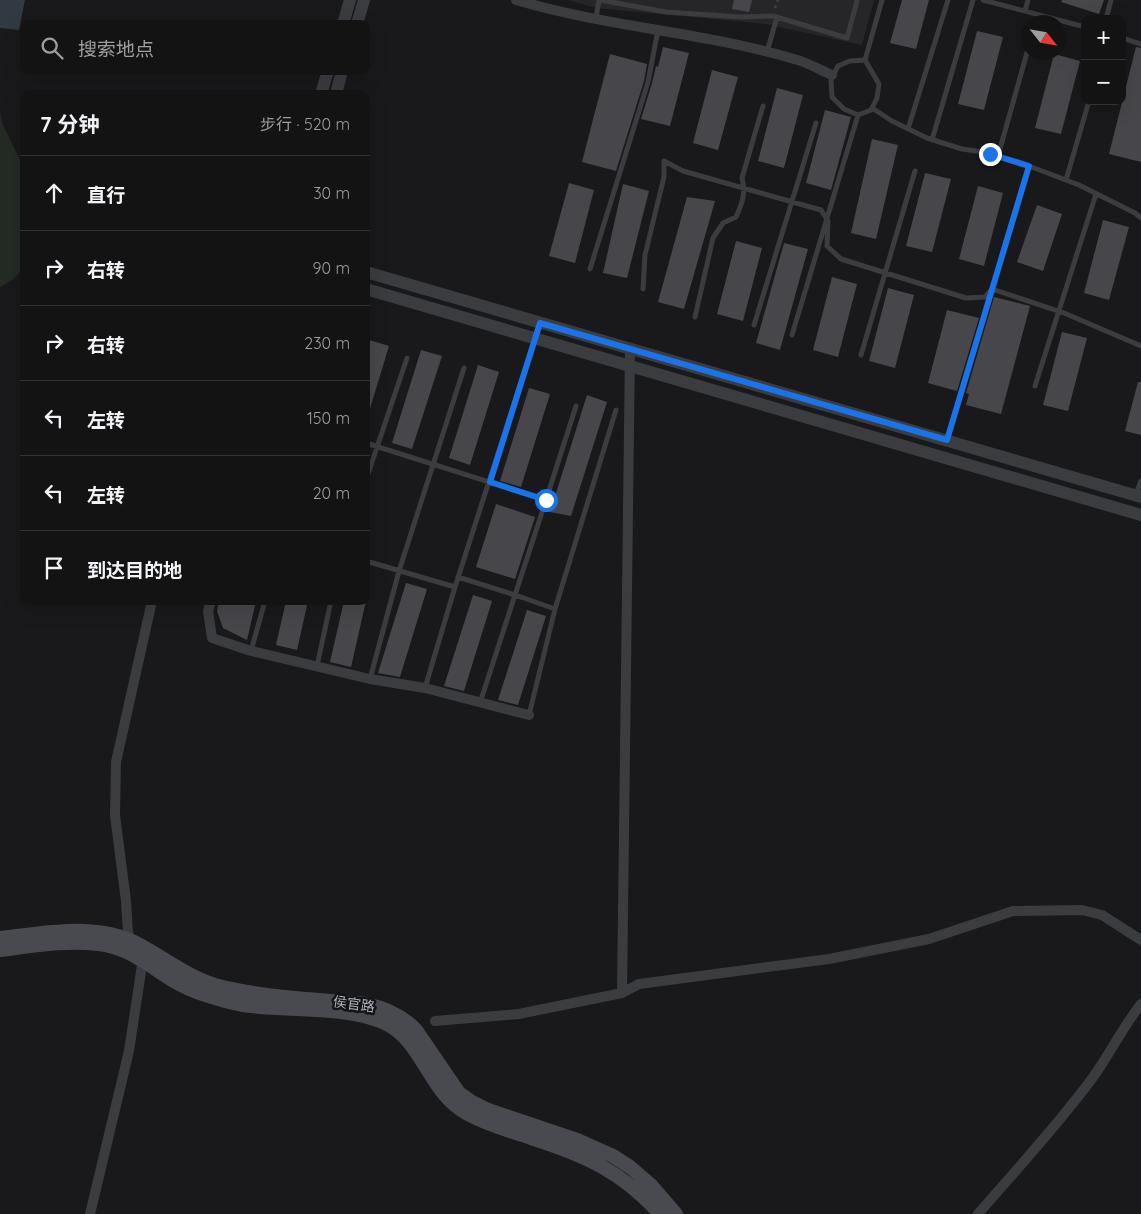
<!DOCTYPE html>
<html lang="zh">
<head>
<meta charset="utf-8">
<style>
  :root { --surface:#131314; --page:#1c1c1d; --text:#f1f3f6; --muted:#9d9ea0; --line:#323234 }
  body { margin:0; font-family:Quicksand,"Noto Sans SC",sans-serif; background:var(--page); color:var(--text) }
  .controls { position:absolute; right:15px; top:15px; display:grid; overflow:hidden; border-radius:10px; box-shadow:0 5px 20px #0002 }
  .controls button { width:45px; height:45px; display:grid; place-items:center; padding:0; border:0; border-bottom:1px solid var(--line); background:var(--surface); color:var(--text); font:25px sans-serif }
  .compass { position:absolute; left:1021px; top:15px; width:45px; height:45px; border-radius:50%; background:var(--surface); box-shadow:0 5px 20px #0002; rotate:121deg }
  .stop { position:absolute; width:15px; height:15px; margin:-11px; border:4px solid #1a73e8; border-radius:50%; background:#fff }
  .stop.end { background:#1a73e8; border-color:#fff; box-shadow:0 1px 5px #0008 }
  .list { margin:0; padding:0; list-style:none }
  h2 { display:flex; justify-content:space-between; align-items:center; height:65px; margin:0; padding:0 20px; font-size:21px }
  h2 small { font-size:16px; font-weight:400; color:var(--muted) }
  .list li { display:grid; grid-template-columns:32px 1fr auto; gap:15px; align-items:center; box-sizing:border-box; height:75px; padding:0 20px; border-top:1px solid var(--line) }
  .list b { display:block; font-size:19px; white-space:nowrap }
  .list em { font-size:16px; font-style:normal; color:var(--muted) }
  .icon { flex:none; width:28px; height:28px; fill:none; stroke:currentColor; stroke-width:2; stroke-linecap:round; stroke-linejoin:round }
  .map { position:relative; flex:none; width:1141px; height:1214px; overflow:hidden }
  .search { position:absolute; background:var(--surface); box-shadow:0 5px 20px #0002; left:20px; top:20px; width:350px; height:55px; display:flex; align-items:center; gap:12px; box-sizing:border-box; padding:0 18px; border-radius:10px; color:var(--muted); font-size:19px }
  .panel { position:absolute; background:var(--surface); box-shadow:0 5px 20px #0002; left:20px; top:90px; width:350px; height:515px; border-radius:10px }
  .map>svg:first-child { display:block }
  .built { fill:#262528 }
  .green { fill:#242b25 }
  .water { fill:#323a41 }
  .building { fill:#47474b }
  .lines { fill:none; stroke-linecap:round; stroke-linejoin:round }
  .path { stroke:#414247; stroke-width:2.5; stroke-dasharray:2.5 4; stroke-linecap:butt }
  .service { stroke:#3b3c40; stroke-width:5 }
  .minor { stroke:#3b3c40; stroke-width:10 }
  .tertiary { stroke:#3b3c40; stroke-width:12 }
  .secondary { stroke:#494a50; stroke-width:14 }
  .route { stroke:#1a73e8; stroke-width:6 }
  .labels { text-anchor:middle; stroke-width:5; stroke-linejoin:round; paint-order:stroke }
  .street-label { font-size:14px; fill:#adb1ba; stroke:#141416 }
</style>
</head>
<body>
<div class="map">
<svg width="1141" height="1214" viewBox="0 0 1141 1214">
  <rect width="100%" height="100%" fill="#19191b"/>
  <!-- built -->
  <path class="built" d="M568 0H874L862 45 766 24 596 8Z"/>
  <!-- green -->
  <path class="green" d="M0 111 2 123 24 168V267L14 279 0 287Z"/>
  <!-- water -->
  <path class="water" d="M0 0H25L19 30 0 28Z"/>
  <!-- building -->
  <path class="building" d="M734 0H752L749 12 732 9Z
    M902 0H929L916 49 890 43Z
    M1062 0H1104L1099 14 1061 2Z
    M977 31 1003 37 984 110 958 104Z
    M663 47 689 53 670 126 641 119 652 83 656 66 658 67Z
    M1136 47 1141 48V162L1109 154Z
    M610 54 647 64 644 81 616 171 582 162Z
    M1054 54 1080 61 1061 134 1035 128Z
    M712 70 738 77 718 150 693 143Z
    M777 88 803 95 784 168 758 161Z
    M825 110 851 117 831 190 806 183Z
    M872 139 898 145 876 239 851 233Z
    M925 173 951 179 932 252 906 246Z
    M569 183 594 190 575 263 549 256Z
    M623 184 649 191 627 278 603 273Z
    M978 186 1003 193 984 266 959 259Z
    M687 197 715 201 684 309 658 302Z
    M1037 205 1062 214 1043 271 1017 262Z
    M1103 220 1129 227 1109 300 1084 293Z
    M736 241 762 248 743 321 717 314Z
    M784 243 808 249 780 350 756 343Z
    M832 277 857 284 838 357 813 350Z
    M888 288 914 295 895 368 869 361Z
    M994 297 1030 306 1001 414 966 405 969 394 966 393Z
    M947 310 979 318 957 391 928 383Z
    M1062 332 1087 338 1068 411 1043 405Z
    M366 339 389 346 369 412H366Z
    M421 350 442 356 412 449 392 443Z
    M478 365 499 372 470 465 449 458Z
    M1138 382H1141V435L1125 431Z
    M529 388 550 394 521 487 500 481Z
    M587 395 607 402 571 516 550 512Z
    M496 504 535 517 515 579 476 567Z
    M406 583 427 589 400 677 378 673Z
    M473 595 492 601 464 691 444 686Z
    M219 601H256L247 640 223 628 217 611Z
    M286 601H308L297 650 276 645Z
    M344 601H366L351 667 330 662Z
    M527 610 546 616 518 705 498 700Z"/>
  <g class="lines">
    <!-- path -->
    <path class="path" d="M775 8 778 0"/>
    <!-- service -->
    <path class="service" d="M600 0 666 12 741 17 773 16 847 38 857 1
      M983 0 1085 27
      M1025 11 1028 0
      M596 18 599 0
      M1106 19 1111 0
      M1122 38 1141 44
      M767 52 777 17
      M865 60 850 61 838 66 831 79 832 97 844 109 858 115 871 110 877 98 879 84 865 60 882 0
      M872 108 892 121 927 138 962 149 990 153 1037 169 1079 185 1135 213 1141 218
      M908 129 948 0
      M932 140 973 0
      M998 156 1028 49
      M1066 180 1089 101
      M590 269 648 82 658 30
      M643 289 645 255 664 177V161L683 171 821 210 828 221 827 246 841 259 966 298 985 297 992 289 1064 313 1141 346
      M695 317 713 238 723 223 736 217C742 204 746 193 742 178L763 106
      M754 325 816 123
      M792 335 858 115
      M861 355 915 171
      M1035 386 1096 194
      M947 440 1029 166
      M366 443 546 500 515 595 458 577
      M366 480 407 358
      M1136 494 1141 481
      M546 500 576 406
      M366 561 455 587 540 323
      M555 609 616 410
      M251 651 265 601
      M317 666 331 601
      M370 679 399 571 464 368
      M425 688 455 587
      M480 703 515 595 555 609 529 715"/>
    <!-- minor -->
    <path class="minor" d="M516 0C607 27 703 32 794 59 807 62 820 70 832 75
      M211 601 208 611 212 638 251 651 370 679 425 688 529 715
      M132 945 128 932 126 901 115 815 116 762 152 601
      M622 993 630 349
      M435 1021 519 1014 622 993 639 984 829 959 929 939 1013 911 1082 910 1102 915 1141 940
      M90 1214 129 1051 142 965 141 957
      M978 1214C1016 1170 1056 1127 1091 1080 1109 1056 1122 1028 1141 1004"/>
    <!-- tertiary -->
    <path class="tertiary" d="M343 24 350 0
      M357 24 364 0
      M321 94 328 71
      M336 94 342 71
      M366 272 1141 497
      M366 289 1141 515"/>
    <!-- secondary -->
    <path class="secondary" d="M0 938C46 933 95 922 138 944 163 957 188 977 215 985 264 998 316 999 366 1004 386 1008 402 1015 416 1030L459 1093 472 1102 488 1110 577 1140 613 1156 630 1167 651 1185 676 1214
      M0 950C32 946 65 940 98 944 128 947 148 965 172 980 192 992 220 1001 243 1005 286 1012 360 1004 395 1029 425 1051 431 1094 468 1114 487 1125 511 1131 531 1138 584 1155 622 1171 660 1214"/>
  </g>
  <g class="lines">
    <!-- route -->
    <path class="route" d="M546 500 490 482 540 323 947 440 1029 166 990 154"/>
  </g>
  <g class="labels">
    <!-- street labels -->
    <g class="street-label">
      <text transform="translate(354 1004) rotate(8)" y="5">侯官路</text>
    </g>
  </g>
</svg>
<div class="controls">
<button>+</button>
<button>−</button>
</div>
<svg class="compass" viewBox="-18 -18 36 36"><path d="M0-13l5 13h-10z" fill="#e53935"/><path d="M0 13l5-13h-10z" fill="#9d9ea0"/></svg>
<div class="stop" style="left:546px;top:500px"></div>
<div class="stop end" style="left:990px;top:154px"></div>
<div class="search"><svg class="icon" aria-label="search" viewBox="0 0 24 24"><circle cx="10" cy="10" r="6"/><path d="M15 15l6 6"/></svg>搜索地点</div>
<section class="panel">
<h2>7 分钟<small>步行 · 520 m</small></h2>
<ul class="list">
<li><svg class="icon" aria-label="ahead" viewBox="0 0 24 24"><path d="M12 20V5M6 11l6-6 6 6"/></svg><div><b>直行</b></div><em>30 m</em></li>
<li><svg class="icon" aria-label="right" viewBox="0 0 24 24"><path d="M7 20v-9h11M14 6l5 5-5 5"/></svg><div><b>右转</b></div><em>90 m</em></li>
<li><svg class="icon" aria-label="right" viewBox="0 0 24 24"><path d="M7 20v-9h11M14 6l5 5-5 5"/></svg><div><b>右转</b></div><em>230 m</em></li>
<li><svg class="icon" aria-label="left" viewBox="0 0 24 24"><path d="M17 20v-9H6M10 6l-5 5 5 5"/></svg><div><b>左转</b></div><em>150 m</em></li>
<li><svg class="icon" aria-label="left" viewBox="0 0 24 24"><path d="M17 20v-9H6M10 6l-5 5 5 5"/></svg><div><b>左转</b></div><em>20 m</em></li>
<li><svg class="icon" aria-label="arrive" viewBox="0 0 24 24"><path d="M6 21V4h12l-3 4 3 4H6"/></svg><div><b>到达目的地</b></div></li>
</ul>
</section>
</div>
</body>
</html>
